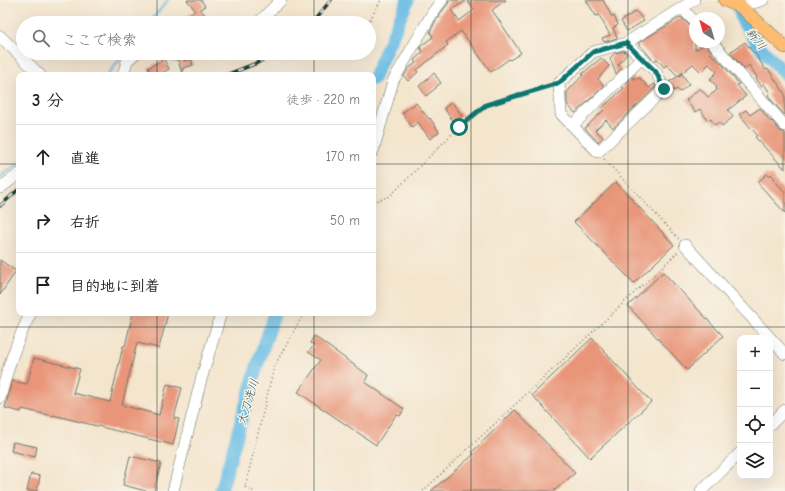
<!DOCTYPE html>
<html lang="ja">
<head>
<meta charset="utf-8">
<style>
  :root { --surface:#fff; --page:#f6f6f6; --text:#202124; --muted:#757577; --line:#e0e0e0 }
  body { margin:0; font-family:"Comic Neue","Klee One",sans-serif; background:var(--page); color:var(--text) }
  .controls { position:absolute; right:12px; bottom:12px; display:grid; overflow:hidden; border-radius:8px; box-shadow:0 4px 16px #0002 }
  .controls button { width:36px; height:36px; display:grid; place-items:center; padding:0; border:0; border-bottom:1px solid var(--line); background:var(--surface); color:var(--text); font:20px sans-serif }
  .compass { position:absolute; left:689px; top:12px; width:36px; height:36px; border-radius:50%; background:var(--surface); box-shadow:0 4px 16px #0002; rotate:323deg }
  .stop { position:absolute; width:12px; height:12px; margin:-9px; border:3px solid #0f766e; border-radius:50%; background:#fff }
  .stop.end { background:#0f766e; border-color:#fff; box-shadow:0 1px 4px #0008 }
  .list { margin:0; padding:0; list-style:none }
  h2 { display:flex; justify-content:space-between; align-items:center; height:52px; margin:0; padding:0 16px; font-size:17px }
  h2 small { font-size:13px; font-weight:400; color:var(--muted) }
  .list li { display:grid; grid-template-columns:26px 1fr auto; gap:12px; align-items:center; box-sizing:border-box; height:64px; padding:0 16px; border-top:1px solid var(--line) }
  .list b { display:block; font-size:15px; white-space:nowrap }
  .list em { font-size:13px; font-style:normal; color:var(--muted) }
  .icon { flex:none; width:22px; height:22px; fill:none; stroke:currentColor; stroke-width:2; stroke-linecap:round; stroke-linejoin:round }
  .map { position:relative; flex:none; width:785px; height:491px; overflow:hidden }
  .search { position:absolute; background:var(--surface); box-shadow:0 4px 16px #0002; left:16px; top:16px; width:360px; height:44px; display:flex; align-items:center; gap:10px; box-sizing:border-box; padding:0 14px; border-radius:22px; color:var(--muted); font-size:15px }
  .panel { position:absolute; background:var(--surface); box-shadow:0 4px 16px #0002; left:16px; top:72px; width:360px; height:244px; border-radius:8px }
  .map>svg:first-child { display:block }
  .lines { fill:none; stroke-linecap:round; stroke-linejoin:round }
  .stream { stroke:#69bde5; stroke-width:2 }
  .river { stroke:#69bde5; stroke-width:13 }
  .building { fill:#e99579; fill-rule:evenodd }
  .minor-casing { stroke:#6a786a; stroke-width:12 }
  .major-casing { stroke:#6a786a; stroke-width:14 }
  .path { stroke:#6a786a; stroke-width:1.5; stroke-dasharray:1 3; stroke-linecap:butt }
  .minor { stroke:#fff; stroke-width:11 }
  .major { stroke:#fdbc70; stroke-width:13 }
  .rail-casing { stroke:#1f3d34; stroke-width:3.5 }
  .rail { stroke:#f7f3e8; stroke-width:2; stroke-dasharray:6; stroke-linecap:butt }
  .route { stroke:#0f766e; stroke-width:5 }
  .grid { fill:none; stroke:#1f3d34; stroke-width:1; stroke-opacity:0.55 }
  .labels { text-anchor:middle; stroke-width:3; stroke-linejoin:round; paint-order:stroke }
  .water-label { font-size:12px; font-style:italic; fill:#325d60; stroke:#f7f3e8 }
</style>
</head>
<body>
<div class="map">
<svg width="785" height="491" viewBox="0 0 785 491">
  <rect width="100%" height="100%" fill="#f7f3e8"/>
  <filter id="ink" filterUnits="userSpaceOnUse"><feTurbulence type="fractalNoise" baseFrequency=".025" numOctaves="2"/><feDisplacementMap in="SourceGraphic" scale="8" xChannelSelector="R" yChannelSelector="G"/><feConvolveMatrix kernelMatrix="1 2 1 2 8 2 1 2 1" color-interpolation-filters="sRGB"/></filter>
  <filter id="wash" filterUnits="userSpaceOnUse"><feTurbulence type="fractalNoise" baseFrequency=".012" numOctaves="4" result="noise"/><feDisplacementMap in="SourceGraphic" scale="16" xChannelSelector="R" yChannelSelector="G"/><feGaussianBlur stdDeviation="0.9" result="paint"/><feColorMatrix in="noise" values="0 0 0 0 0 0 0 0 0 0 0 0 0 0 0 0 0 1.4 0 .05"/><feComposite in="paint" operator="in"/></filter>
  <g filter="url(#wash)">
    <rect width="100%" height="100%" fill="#f4e5cd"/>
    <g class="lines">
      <!-- stream -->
      <path class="stream" d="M149 23 168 0
        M107 75 125 53
        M0 177 19 163"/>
      <!-- river -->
      <path class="river" d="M736 0 743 22 761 48 785 74
        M373 79 408 0
        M221 491 257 366 275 313"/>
    </g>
    <g id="blocks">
      <!-- building -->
      <path class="building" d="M187 0H201L205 6 200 9 209 20 205 23H192L187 17 195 10Z
        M449 0H506L492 10 521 53 510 60 509 59 491 72 461 31 446 42 448 45 417 70 418 72 408 81 404 76 409 68 416 63 414 60 423 52 420 48 422 45 433 37 430 32 436 20 440 17 439 15 448 4ZM467 0 474 10 459 21 451 10Z
        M586 0H603L612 17 614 16 618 25 613 28 617 38 604 42 602 38 610 35 599 15 596 16Z
        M636 11 644 21 627 31 621 21Z
        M681 17 695 31V50L705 44 712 52 710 53 723 65 739 84 737 85 746 96 728 110 733 117 722 126 719 122 715 125 711 119 708 121 700 109 695 112 686 100 700 88 708 97 717 90 716 87H717L710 79 717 72 709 64 701 72 693 64 678 76 667 65 664 67 657 59 654 61 638 43Z
        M745 42 752 51 758 57H757L766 70 768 69 785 94V115L772 101 768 95 770 93 764 84 761 86 756 78 757 77 749 65 744 69 730 52Z
        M624 51 627 54 618 65 622 68 616 74 610 58 615 53Z
        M170 53H184V61L191 59 193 65 183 68 182 73 178 60 169 59Z
        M601 58 609 66 598 79 604 86 575 113 567 104V92L583 75 582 74Z
        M164 59 169 69 159 75H152L148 68Z
        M434 73 441 83 436 87V88L426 96 419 86Z
        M682 74 689 84 680 92 677 89 674 91 669 82Z
        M632 77 635 79 640 78 649 88 654 84 656 87 613 128 606 120 595 130 603 137 598 142 585 128 604 110 602 108 624 88 622 87Z
        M452 102 462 116 454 123 444 108Z
        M416 103 429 119 430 118 439 132 430 139 418 122 412 127 402 113Z
        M760 108 771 122 772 121 780 131 785 133V169L755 137 757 135 739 114 746 110 750 115Z
        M767 174 769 176 771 174 775 179 774 180 785 192V213L758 183 759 181Z
        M616 182 674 245 634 283 574 222Z
        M0 260 16 271 0 295Z
        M663 272 723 336 687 370 628 306Z
        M133 313H168L159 348 137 343 122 405 159 415 167 384 182 388 174 418 179 419 173 445 53 415V416L22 409 21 412 5 408 12 381 27 384 34 358 80 369 73 393 110 402 123 346H125Z
        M314 336 368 375 365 382 404 409 400 416 396 415 376 445 298 392 321 360 308 352 314 346 310 343Z
        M592 338 651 402 590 458 532 395Z
        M515 410 575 473 554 491H431L474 454 472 452Z
        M13 442 37 447 35 457 11 451Z
        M130 456 161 463 154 491H146L123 485Z
        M31 474 40 476 37 491H27Z"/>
    </g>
  </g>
  <g filter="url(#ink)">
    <use href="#blocks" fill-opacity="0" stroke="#6a786a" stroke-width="1"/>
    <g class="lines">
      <!-- minor casing -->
      <g class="minor-casing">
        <path id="minor" d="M741 7 763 0
          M682 8 695 22
          M258 23 281 0
          M0 36 40 75
          M712 42 785 126
          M626 43 656 72 664 89 598 152 561 114 559 83 593 52 626 43 694 0
          M123 75 127 61 136 53
          M573 125 642 58
          M373 151 393 81 433 12 442 0
          M0 188 19 174
          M685 245 785 354
          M0 398C8 368 16 341 31 313
          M770 425 785 410
          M173 491 201 380 221 313
          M701 491 740 453"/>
      </g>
      <!-- major casing -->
      <g class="major-casing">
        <path id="major" d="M725 0 741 7 785 47"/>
      </g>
      <!-- path -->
      <path class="path" d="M368 23 381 0
        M604 159 679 239
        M373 202 390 196 459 127 486 105 550 86
        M253 491 245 487 274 367 304 313
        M423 491 678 252"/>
      <!-- minor -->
      <use href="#minor" class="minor"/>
      <!-- major -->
      <use href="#major" class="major"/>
      <!-- rail casing -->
      <g class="rail-casing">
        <path id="rail" d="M312 23 331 0
          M226 75 257 63 275 53
          M0 206 19 189"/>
      </g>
      <!-- rail -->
      <use href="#rail" class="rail"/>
    </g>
  </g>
  <g class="lines" filter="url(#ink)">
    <!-- route -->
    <path class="route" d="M459 127 486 105 559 83 593 52 626 43 656 72 664 89"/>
  </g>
  <!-- grid -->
  <path class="grid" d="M157 0V23M314 0V23M471 0V491M628 0V491M157 53V75M314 53V75M0 164H19M373 164H785M157 313V491M314 313V491M0 327H785"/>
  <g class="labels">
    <!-- water labels -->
    <g class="water-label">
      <text transform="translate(756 39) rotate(51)" y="4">新川</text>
      <text transform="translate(248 402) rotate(-73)" y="4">大刀洗川</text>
    </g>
  </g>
</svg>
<div class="controls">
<button>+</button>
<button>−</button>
<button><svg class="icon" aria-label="locate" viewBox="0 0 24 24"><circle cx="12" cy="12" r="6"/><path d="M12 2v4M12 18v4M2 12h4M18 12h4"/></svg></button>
<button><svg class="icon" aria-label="layers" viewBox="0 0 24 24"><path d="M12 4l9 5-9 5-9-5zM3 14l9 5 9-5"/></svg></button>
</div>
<svg class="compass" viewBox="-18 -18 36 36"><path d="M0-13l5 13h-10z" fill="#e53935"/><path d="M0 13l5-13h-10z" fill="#757577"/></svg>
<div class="stop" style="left:459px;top:127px"></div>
<div class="stop end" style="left:664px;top:89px"></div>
<div class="search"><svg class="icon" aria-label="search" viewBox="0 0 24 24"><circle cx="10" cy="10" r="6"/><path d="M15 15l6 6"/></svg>ここで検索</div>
<section class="panel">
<h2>3 分<small>徒歩 · 220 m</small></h2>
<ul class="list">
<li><svg class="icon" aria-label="ahead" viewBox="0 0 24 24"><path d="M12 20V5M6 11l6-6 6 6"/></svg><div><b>直進</b></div><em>170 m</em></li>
<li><svg class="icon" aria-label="right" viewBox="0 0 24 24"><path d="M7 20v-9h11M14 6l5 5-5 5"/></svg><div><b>右折</b></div><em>50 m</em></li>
<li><svg class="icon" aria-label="arrive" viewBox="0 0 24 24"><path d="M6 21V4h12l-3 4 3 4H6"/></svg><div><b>目的地に到着</b></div></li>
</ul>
</section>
</div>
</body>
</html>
